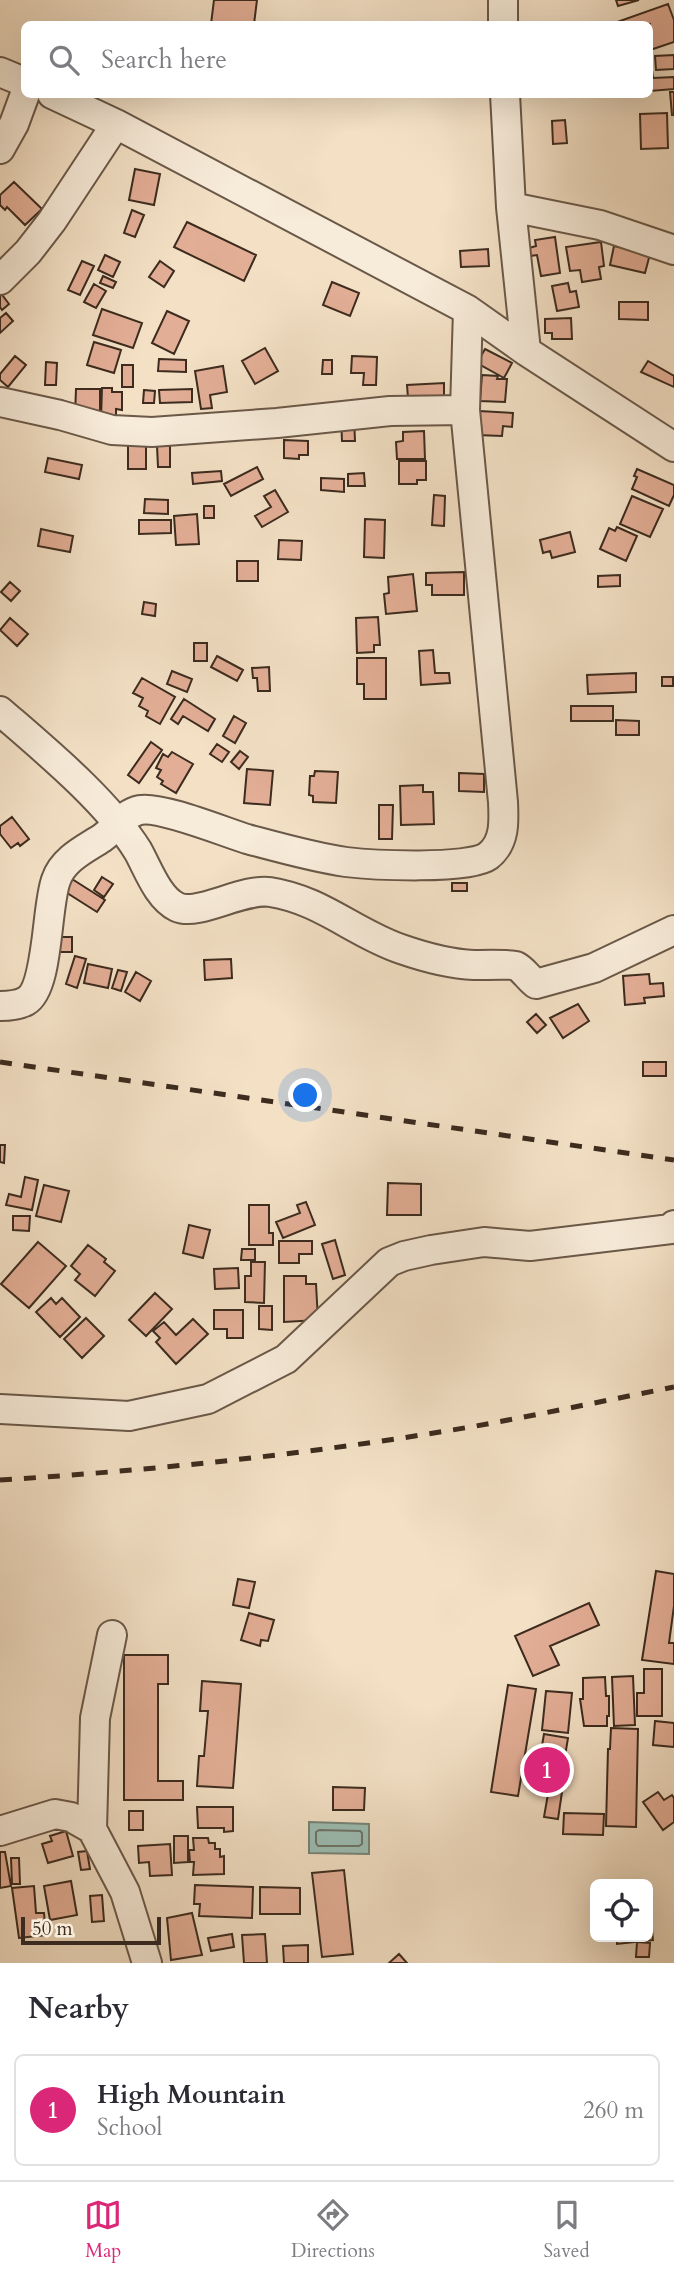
<!DOCTYPE html>
<html lang="en">
<head>
<meta charset="utf-8">
<style>
  :root { --surface:#fff; --page:#f2f2f3; --text:#2b2b33; --muted:#7c7c81; --line:#e1e1e2; --accent:#db2777 }
  body { margin:0; font-family:Cardo,serif; background:var(--page); color:var(--text) }
  .controls { position:absolute; right:21px; bottom:21px; display:grid; overflow:hidden; border-radius:10px; box-shadow:0 7px 28px #0002 }
  .controls button { width:63px; height:63px; display:grid; place-items:center; padding:0; border:0; border-bottom:2px solid var(--line); background:var(--surface); color:var(--text); font:35px sans-serif }
  .scale { position:absolute; left:21px; bottom:18px; width:140px; box-sizing:border-box; padding-left:7px; border:4px solid #3c2b1e; border-top:0; font-size:19px; line-height:24px; white-space:nowrap; color:#3c2b1e; -webkit-text-stroke:5px #f7ebd9; paint-order:stroke }
  .you { position:absolute; left:306px; top:1096px; width:24px; height:24px; margin:-18px; border:5px solid #fff; border-radius:50%; background:#1a73e8; box-shadow:0 0 0 10px #1a73e833 }
  .badge { display:grid; place-items:center; width:46px; height:46px; border-radius:50%; background:var(--accent); color:#fff; font-size:23px; font-weight:700 }
  .pin { position:absolute; translate:-50% -50%; border:4px solid #fff; box-shadow:0 2px 7px #0006 }
  .list { margin:0; padding:0; list-style:none }
  h2 { display:flex; justify-content:space-between; align-items:center; height:91px; margin:0; padding:0 28px; font-size:30px }
  h2 small { font-size:23px; font-weight:400; color:var(--muted) }
  .list li { display:grid; grid-template-columns:46px 1fr auto; gap:21px; align-items:center; box-sizing:border-box; height:112px; margin:0 14px 14px; padding:0 14px; border:2px solid var(--line); border-radius:10px }
  .list b { display:block; font-size:26px; white-space:nowrap }
  .list p { margin:0; font-size:23px; white-space:nowrap; color:var(--muted) }
  .list em { font-size:23px; font-style:normal; color:var(--muted) }
  .icon { flex:none; width:38px; height:38px; fill:none; stroke:currentColor; stroke-width:2; stroke-linecap:round; stroke-linejoin:round }
  .map { position:relative; flex:none; width:674px; height:1963px; overflow:hidden }
  .search { position:absolute; background:var(--surface); box-shadow:0 7px 28px #0002; left:21px; right:21px; top:21px; height:77px; display:flex; align-items:center; gap:18px; box-sizing:border-box; padding:0 24px; border-radius:10px; color:var(--muted); font-size:26px }
  .sheet { height:217px; background:var(--surface) }
  nav { display:flex; justify-content:space-around; align-items:center; box-sizing:border-box; height:98px; border-top:2px solid var(--line); background:var(--surface); font-size:19px; color:var(--muted) }
  nav a { display:grid; justify-items:center; gap:4px }
  nav .on { color:var(--accent) }
  .map>svg:first-child { display:block }
  .water { fill:#9bbdb3; stroke:#758377; stroke-width:2 }
  .lines { fill:none; stroke-linecap:round; stroke-linejoin:round }
  .shore { stroke:#6c7468; stroke-width:2 }
  .building { fill:#e3ae96; stroke:#3c2b1e; stroke-width:2 }
  .minor-casing { stroke:#6a5848; stroke-width:32 }
  .minor { stroke:#f7ebd9; stroke-width:28 }
  .rail { stroke:#3c2b1e; stroke-width:5; stroke-dasharray:12 12; stroke-linecap:butt }
</style>
</head>
<body>
<div class="map">
<svg width="674" height="1963" viewBox="0 0 674 1963">
  <rect width="100%" height="100%" fill="#f3e0c5"/>
  <filter id="stains"><feTurbulence type="fractalNoise" baseFrequency=".00286" numOctaves="4"/><feColorMatrix values="0 0 0 0 .2 0 0 0 0 .09 0 0 0 0 .02 0 0 0 .5 -.17"/></filter>
  <radialGradient id="worn" r=".72"><stop offset=".6" stop-color="#630" stop-opacity="0"/><stop offset="1" stop-color="#630" stop-opacity=".3"/></radialGradient>
  <!-- water -->
  <path class="water" d="M309 1822 369 1824V1854L309 1853Z"/>
  <g class="lines">
    <!-- shore -->
    <path class="shore" d="M319 1830 360 1831 362 1833V1844L359 1846H318L316 1843V1832Z"/>
  </g>
  <!-- building -->
  <path class="building" d="M214 0H257L254 24H211Z
    M616 0H639L618 6Z
    M668 4 674 20V42L650 50V24H618L617 22Z
    M674 55V69L656 70 655 56Z
    M650 56 653 78 674 77V89L650 91Z
    M670 92H674V115H672Z
    M667 113 668 148 641 149 640 114Z
    M565 120 567 143 553 144 552 121Z
    M135 169 160 174 154 205 129 200Z
    M14 182 42 209 25 225 7 207 5 210 0 205V195Z
    M132 210 144 215 135 237 124 233Z
    M187 222 256 255 244 281 174 247Z
    M555 237 560 273 541 276 537 255 530 256 529 248 536 246 535 240Z
    M601 242 604 266 599 267 601 279 582 282 580 270 570 271 566 247Z
    M614 246 650 254 645 273 610 265Z
    M488 249 489 266 461 267 460 251Z
    M105 255 120 262 113 277 98 270Z
    M82 261 94 266 80 295 68 290Z
    M160 261 174 271 164 287 149 277Z
    M103 276 116 282 113 288 100 283Z
    M332 282 359 293 350 316 323 305Z
    M568 283 570 292 576 291 579 307 557 311 552 286Z
    M94 284 106 291 96 308 84 302Z
    M0 292 9 304 2 310 0 307Z
    M619 302H648V320L619 319Z
    M102 309 142 323 133 348 93 335Z
    M167 311 189 321 174 354 152 343Z
    M6 313 13 321 0 333V318Z
    M571 318 572 339H552V333H545V319Z
    M94 342 121 350 114 373 87 365Z
    M265 348 278 371 255 384 242 361Z
    M485 349 512 363 504 378 477 363Z
    M15 356 26 365 8 387 0 380V374Z
    M352 356 377 357 376 385H363L364 373H351Z
    M159 359 186 360V372L158 371Z
    M323 360H332V374H322Z
    M648 361 674 376V387L641 372Z
    M46 362 57 363 56 385H45Z
    M122 365H133V387H122Z
    M223 366 227 392 210 395 212 408 201 409 195 371Z
    M482 375 498 376 497 379H507L505 402 480 401Z
    M444 383V397L408 398 407 385Z
    M102 388H112V392H122V410L116 409V419L101 418Z
    M76 389H100V415H75Z
    M192 389V402L160 403 159 390Z
    M144 390 155 391 154 403H143Z
    M479 411 513 413 512 427 503 426 502 436 477 435Z
    M341 418H354L355 441H342Z
    M424 431 425 459H397L396 442 403 441V432Z
    M284 440 308 441V455H299V459L284 458Z
    M128 441H146V469H128Z
    M157 446H170V467H158Z
    M48 458 82 465 79 479 45 472Z
    M399 461H426V480H417V484H399Z
    M257 467 263 479 231 496 224 484Z
    M637 469 674 485V495L669 506 632 489 637 477 634 476Z
    M221 471 222 481 193 484 192 473Z
    M364 473 365 486H348V474Z
    M321 478 344 479V492L321 490Z
    M275 490 288 512 262 527 255 516 271 507 264 496Z
    M434 495 445 496 444 526 432 525Z
    M632 496 663 509 650 537 620 524Z
    M145 499 168 500V514L144 513Z
    M204 506H214V518H204Z
    M197 514 199 544 176 545 174 516Z
    M365 519 385 520 384 558 364 557Z
    M139 520H171V533L139 534Z
    M617 527 637 536 626 561 600 549 609 528 615 531Z
    M41 529 73 536 70 552 38 546Z
    M570 532 575 552 552 558 550 551 543 553 540 540Z
    M279 540 302 541 301 560 278 559Z
    M237 561H258V581H237Z
    M464 572V595H432V585H426V573Z
    M413 574 417 611 386 614 384 594 389 593 388 577Z
    M620 575V586L598 587V576Z
    M10 582 20 591 11 601 1 592Z
    M144 602 156 604 155 616 142 614Z
    M378 617 380 645H374V652L357 653 356 618Z
    M10 618 28 634 17 646 0 630Z
    M194 643H207V661H194Z
    M433 650 435 673H449L450 683 421 685 419 651Z
    M217 656 243 670 237 681 211 667Z
    M357 658H386V699H364V684H357Z
    M269 667 270 691H258L257 678H253L252 668Z
    M172 671 192 679 187 692 167 684Z
    M636 673V692L588 694 587 675Z
    M662 677H673V686H662Z
    M142 678 175 697 160 724 146 716 148 711 139 706 143 698 133 693Z
    M184 699 215 719 208 731 183 716 178 724 171 719Z
    M571 706H613V721H571Z
    M234 716 246 723 235 743 223 736Z
    M616 720 639 721V735H616Z
    M151 742 162 750 139 783 128 775Z
    M217 744 229 752 222 762 210 754Z
    M240 751 248 757 239 769 231 762Z
    M172 752 193 764 176 793 161 784 163 781 157 777 161 770 156 768 163 754 168 757Z
    M247 769 273 771 270 805 244 803Z
    M315 771 338 772 336 803 313 802V796L309 795 310 776H314Z
    M459 773 484 774V792L459 791Z
    M423 785V792H433L434 824 401 825 400 786Z
    M379 805H393L392 839H379Z
    M12 817 29 839 20 846 18 843 11 848 0 834V826Z
    M102 877 113 884 104 897 94 890Z
    M72 879 105 900 97 912 64 891Z
    M452 883H467V891H452Z
    M54 937H72V952H54Z
    M75 956 86 959 77 988 66 984Z
    M231 959 232 978 205 980 204 960Z
    M88 964 112 969 108 988 84 983Z
    M118 970 127 972 121 991 112 988Z
    M136 972 151 981 140 1001 125 992Z
    M649 974 650 984 663 983 664 996 644 998 645 1003 625 1005 623 976Z
    M578 1004 589 1021 563 1038 550 1018Z
    M536 1014 546 1025 537 1033 527 1022Z
    M643 1062H666V1076H643Z
    M0 1145H5L4 1163 0 1162Z
    M25 1177 38 1180 32 1210 6 1205 9 1194 21 1197Z
    M388 1183 421 1184V1215H387Z
    M44 1185 69 1191 61 1222 36 1216Z
    M306 1202 315 1225 283 1238 276 1222 300 1213 297 1205Z
    M249 1205H269V1233H273V1245H249Z
    M13 1216H30L29 1231 13 1230Z
    M189 1225 210 1230 203 1258 183 1253Z
    M335 1240 345 1275 333 1279 322 1244Z
    M279 1241H312V1254H299V1263H279Z
    M38 1242 66 1266 29 1308 1 1284Z
    M88 1245 106 1259 104 1262 115 1271 95 1296 75 1280 80 1274 71 1266Z
    M242 1249H255V1260H241Z
    M251 1262H265L264 1303 245 1302V1276H251Z
    M238 1268 239 1288 215 1289 214 1269Z
    M284 1276H306V1284H316L318 1320 284 1322Z
    M155 1293 172 1309 146 1336 129 1320Z
    M51 1298 56 1304 62 1298 80 1317 60 1337 36 1312Z
    M259 1306H272V1330L259 1329Z
    M214 1310H243V1338H227V1329H214Z
    M86 1318 104 1336 82 1358 64 1339Z
    M193 1319 208 1334 176 1364 156 1342 160 1338 153 1331 164 1322 176 1335Z
    M656 1571 674 1574V1606L669 1643H674V1664L642 1660Z
    M238 1579 255 1582 249 1608 233 1605Z
    M589 1603 599 1625 550 1646 559 1665 533 1676 515 1636Z
    M249 1613 274 1620 268 1641 261 1640 260 1646 241 1640Z
    M124 1655H168V1684H158V1781H183V1800H124Z
    M644 1669H662V1716H637V1693H644Z
    M633 1676 635 1725 614 1726 612 1677Z
    M605 1677 606 1696H609V1716H607V1726H584L580 1699H583V1678Z
    M202 1681 241 1684 233 1788 197 1786 199 1756H204L208 1711H200Z
    M508 1685 536 1689 518 1796 491 1792Z
    M546 1691 572 1693 568 1733 542 1730Z
    M655 1721 674 1723V1747L653 1745Z
    M611 1728 638 1729 636 1827 606 1826 608 1749H610Z
    M544 1734 568 1738 559 1792H562L558 1819 544 1817 548 1794 534 1792Z
    M333 1787 365 1788 364 1810H333Z
    M658 1792 664 1800 672 1795 674 1798V1822L663 1830 643 1802Z
    M197 1807H233V1831L224 1832V1828H198Z
    M129 1811H143V1830H129Z
    M564 1813 604 1814 603 1835 563 1834Z
    M66 1831 73 1856 48 1863 42 1844 52 1841 50 1836Z
    M174 1836H188V1862L174 1863Z
    M193 1838H208L209 1843H215V1849H220V1857L224 1856V1874L193 1875 194 1862H190L189 1850H194Z
    M170 1844 172 1875 150 1876 149 1862 139 1863 138 1846Z
    M87 1851 90 1869 81 1870 78 1852Z
    M0 1852H5L11 1886 0 1888Z
    M11 1858H19L20 1884H12Z
    M344 1870 353 1954 322 1957 312 1873Z
    M71 1881 77 1915 50 1920 44 1886Z
    M195 1885 253 1887 252 1918 199 1916 200 1904H194Z
    M648 1885 653 1940 617 1944V1937H648Z
    M34 1886 36 1913H44L46 1935 19 1938 12 1888Z
    M260 1887 300 1888V1914H260Z
    M102 1895 104 1921 92 1922 90 1896Z
    M192 1913 202 1955 171 1960 167 1918Z
    M232 1934 234 1947 211 1951 208 1938Z
    M265 1934 267 1963H244L242 1935Z
    M637 1942 650 1943 649 1957H636Z
    M308 1945V1963H284L283 1946Z
    M399 1954 407 1963H389Z"/>
  <g class="lines">
    <!-- minor casing -->
    <g class="minor-casing">
      <path id="minor" d="M503 24V0
        M0 72 24 82
        M52 94 116 124 468 310 526 351 674 447
        M505 94 511 207 526 351
        M0 149 14 124 25 94
        M511 207 600 225 674 250
        M0 280 28 252 52 221 116 124
        M0 402 60 415 112 430 152 432 277 423 390 411 465 410
        M0 711C45 750 107 801 138 851 148 869 158 898 177 907 198 917 242 888 270 892 322 900 354 933 401 949 424 957 449 964 474 965 481 965 511 964 516 966 523 969 529 979 536 984L594 968 674 930
        M0 1006C8 1006 19 1005 26 1001 49 988 46 906 56 880 63 859 85 849 102 838 115 829 124 813 140 810 161 806 224 832 247 839 277 847 316 858 346 862 371 865 469 870 488 856 505 843 504 822 503 802L465 410 468 310
        M0 1409 129 1416 208 1399 286 1359 389 1262 404 1256 431 1250 484 1242 530 1246 671 1229 674 1225
        M92 1829 125 1892 147 1963
        M0 1831 55 1814 71 1817 92 1829 95 1718 112 1635"/>
    </g>
    <!-- minor -->
    <use href="#minor" class="minor"/>
    <!-- rail -->
    <path class="rail" d="M0 1062 674 1160
      M0 1480C159 1470 319 1453 476 1426 542 1414 608 1400 674 1387"/>
  </g>
  <rect width="100%" height="100%" filter="url(#stains)"/>
  <rect width="100%" height="100%" fill="url(#worn)"/>
</svg>
<div class="controls">
<button><svg class="icon" aria-label="locate" viewBox="0 0 24 24"><circle cx="12" cy="12" r="6"/><path d="M12 2v4M12 18v4M2 12h4M18 12h4"/></svg></button>
</div>
<div class="scale">50 m</div>
<div class="you"></div>
<div class="pin badge" style="left:547px;top:1770px">1</div>
<div class="search"><svg class="icon" aria-label="search" viewBox="0 0 24 24"><circle cx="10" cy="10" r="6"/><path d="M15 15l6 6"/></svg>Search here</div>
</div>
<section class="sheet">
<h2>Nearby<small></small></h2>
<ul class="list">
<li><span class="badge">1</span><div><b>High Mountain</b><p>School</p></div><em>260 m</em></li>
</ul>
</section>
<nav>
<a class="on"><svg class="icon" aria-label="map" viewBox="0 0 24 24"><path d="M3 6l6-2 6 2 6-2v14l-6 2-6-2-6 2zM9 4v14M15 6v14"/></svg>Map</a>
<a><svg class="icon" aria-label="directions" viewBox="0 0 24 24"><path d="M12 3l9 9-9 9-9-9zM9 14v-3h6M13 9l2 2-2 2"/></svg>Directions</a>
<a><svg class="icon" aria-label="saved" viewBox="0 0 24 24"><path d="M7 4h10v16l-5-4-5 4z"/></svg>Saved</a>
</nav>
</body>
</html>
